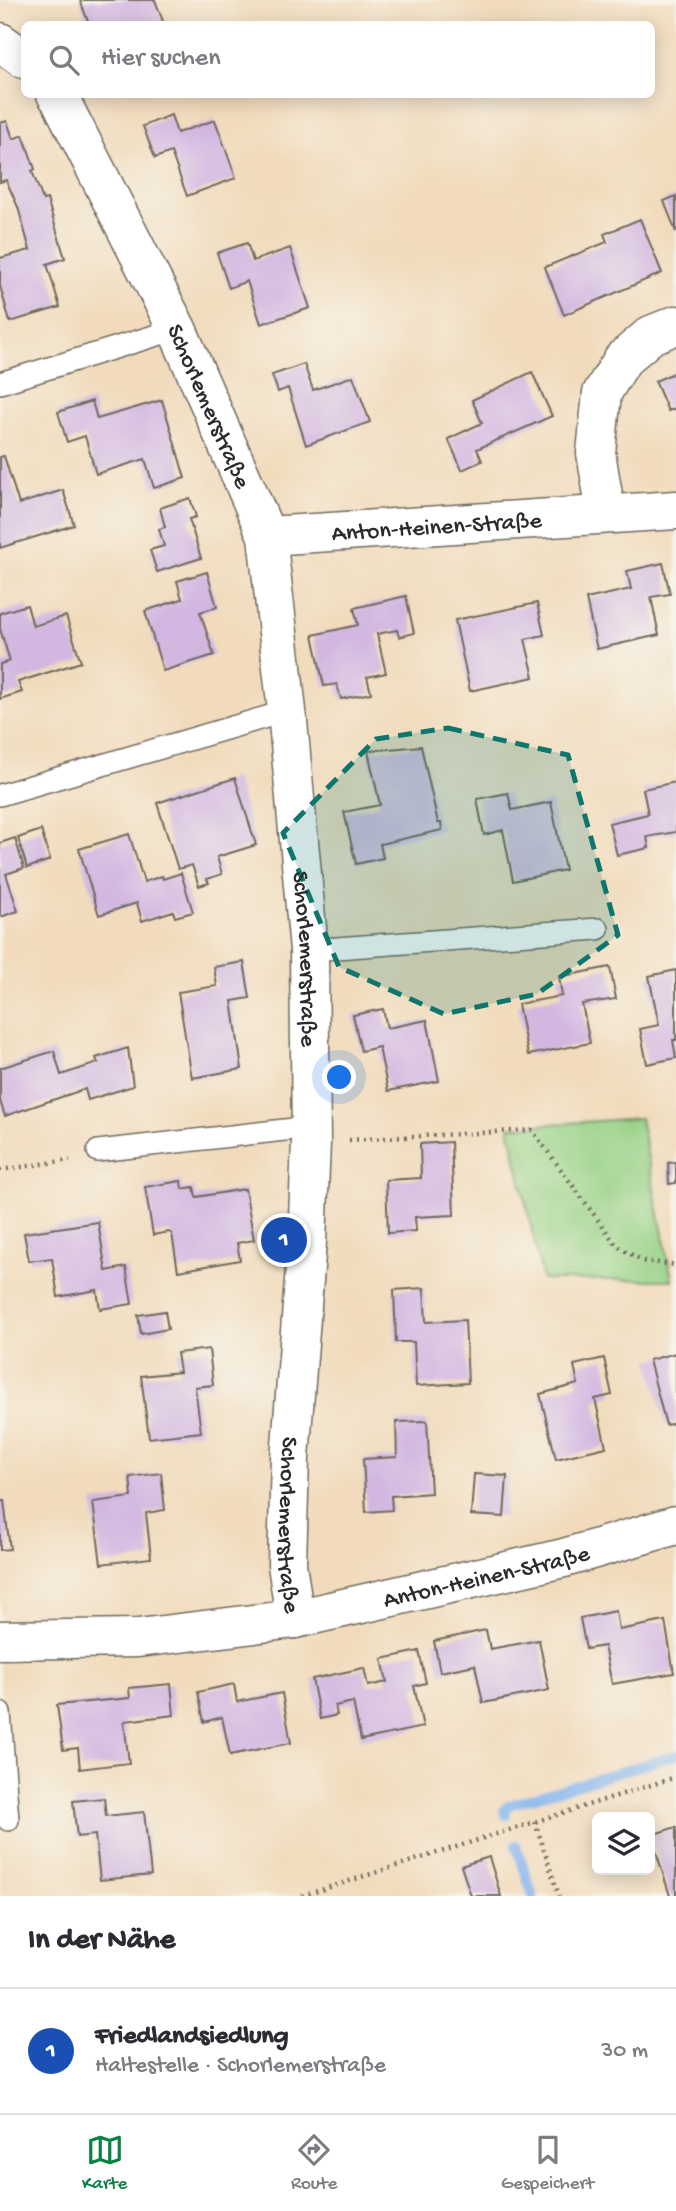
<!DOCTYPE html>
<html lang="de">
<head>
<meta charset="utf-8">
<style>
  :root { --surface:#fff; --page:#f2f2f3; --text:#2b2b33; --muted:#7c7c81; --line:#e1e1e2; --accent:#0b8043 }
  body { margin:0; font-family:"Gochi Hand",sans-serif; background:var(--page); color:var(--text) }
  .controls { position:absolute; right:21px; bottom:21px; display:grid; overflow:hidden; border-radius:10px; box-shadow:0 4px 18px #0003 }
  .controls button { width:63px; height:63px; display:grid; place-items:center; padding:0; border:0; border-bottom:2px solid var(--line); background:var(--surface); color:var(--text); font:35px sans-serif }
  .you { position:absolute; left:340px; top:1078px; width:24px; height:24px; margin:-18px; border:5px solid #fff; border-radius:50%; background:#1a73e8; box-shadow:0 0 0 10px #1a73e833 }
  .badge { display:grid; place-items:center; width:46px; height:46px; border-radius:50%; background:var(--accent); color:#fff; font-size:23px; font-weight:700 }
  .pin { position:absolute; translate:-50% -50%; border:4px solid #fff; box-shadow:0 2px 7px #0006 }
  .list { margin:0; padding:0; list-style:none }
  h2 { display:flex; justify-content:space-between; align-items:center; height:91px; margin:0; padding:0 28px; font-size:30px }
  h2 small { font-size:23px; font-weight:400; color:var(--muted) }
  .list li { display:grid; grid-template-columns:46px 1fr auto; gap:21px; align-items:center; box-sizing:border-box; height:126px; padding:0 28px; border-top:2px solid var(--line) }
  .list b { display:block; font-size:26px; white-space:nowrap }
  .list p { margin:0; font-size:23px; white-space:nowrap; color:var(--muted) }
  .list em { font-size:23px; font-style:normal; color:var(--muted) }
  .icon { flex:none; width:38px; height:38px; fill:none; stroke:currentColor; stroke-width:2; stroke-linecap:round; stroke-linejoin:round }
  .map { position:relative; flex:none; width:676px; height:1896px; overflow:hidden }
  .search { position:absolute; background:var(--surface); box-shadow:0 4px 18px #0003; left:21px; right:21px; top:21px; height:77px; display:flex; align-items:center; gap:18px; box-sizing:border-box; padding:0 24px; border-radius:10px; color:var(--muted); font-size:26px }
  .sheet { height:217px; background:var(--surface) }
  nav { display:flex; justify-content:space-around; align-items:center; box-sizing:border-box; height:98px; border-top:2px solid var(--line); background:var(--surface); font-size:19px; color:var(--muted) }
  nav a { display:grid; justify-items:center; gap:4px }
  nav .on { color:var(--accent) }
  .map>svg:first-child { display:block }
  .green { fill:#98d286; stroke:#627e58; stroke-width:2 }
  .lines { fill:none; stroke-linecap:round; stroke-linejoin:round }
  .stream { stroke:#81b3ed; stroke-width:10 }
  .building { fill:#d2b7e1 }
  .service-casing { stroke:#70695e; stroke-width:24 }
  .minor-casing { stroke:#70695e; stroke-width:41 }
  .path { stroke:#70695e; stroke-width:4.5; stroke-dasharray:2 5; stroke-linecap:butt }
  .service { stroke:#fff; stroke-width:21 }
  .minor { stroke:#fff; stroke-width:38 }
  .marked { fill:#0f766e; fill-opacity:0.2; stroke:#0f766e; stroke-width:5; stroke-dasharray:14 9; stroke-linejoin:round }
  .labels { text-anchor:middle; stroke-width:5; stroke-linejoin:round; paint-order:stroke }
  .street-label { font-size:24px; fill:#2b2b2b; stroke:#f7f3e8 }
</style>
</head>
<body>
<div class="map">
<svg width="676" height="1896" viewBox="0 0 676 1896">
  <rect width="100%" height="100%" fill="#f7f3e8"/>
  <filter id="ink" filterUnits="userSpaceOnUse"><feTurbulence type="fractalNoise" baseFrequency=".0143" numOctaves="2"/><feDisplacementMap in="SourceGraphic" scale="14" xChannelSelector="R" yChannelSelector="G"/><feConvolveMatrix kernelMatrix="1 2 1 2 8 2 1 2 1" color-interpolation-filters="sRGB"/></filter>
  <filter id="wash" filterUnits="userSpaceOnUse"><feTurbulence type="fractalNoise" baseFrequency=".00686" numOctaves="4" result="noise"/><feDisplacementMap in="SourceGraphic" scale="28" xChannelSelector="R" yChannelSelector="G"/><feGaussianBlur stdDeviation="1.57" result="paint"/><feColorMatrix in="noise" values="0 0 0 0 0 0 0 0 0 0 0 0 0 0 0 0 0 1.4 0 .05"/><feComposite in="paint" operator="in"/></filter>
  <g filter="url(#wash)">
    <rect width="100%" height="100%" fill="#f1dbbc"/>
    <!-- green -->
    <path class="green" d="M640 1118 672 1280H543L509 1127Z"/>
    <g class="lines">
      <!-- stream -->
      <path class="stream" d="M506 1815 504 1810 509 1805 676 1755
        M516 1845 533 1896"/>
    </g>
    <g id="blocks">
      <!-- building -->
      <path class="building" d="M80 0H155L164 24H89Z
        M171 115 177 133 215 120 236 178 187 196 171 152 155 158 143 126Z
        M7 121 13 139 23 135 35 169 32 171 43 200 47 199 65 258 47 264 60 307 10 322 0 286V258L30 250 18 207 6 180 0 182V123Z
        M676 196V232L664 201Z
        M640 219 662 273 564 315 545 267 607 242 604 234Z
        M247 243 253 261 290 248 310 308 261 324 247 281 229 288 217 253Z
        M304 364 313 390 353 376 370 422 306 445 288 388 278 392 272 375Z
        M532 372 552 416 477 449 482 461 462 470 448 439 482 423 472 400Z
        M676 372V408L668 411 655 381Z
        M162 400 185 478 154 488 145 459 96 474 85 436 67 442 58 412 92 401 97 419Z
        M4 456 19 504 63 490 74 525 0 548V457Z
        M190 498 196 517 189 519 201 558 157 572 150 550 164 546 159 529 165 527 160 508Z
        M663 563 670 594 651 597 659 635 597 649 586 599 631 589 627 571Z
        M207 572 217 607 200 612 214 655 163 671 145 611 182 599 177 581Z
        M406 596 414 633 399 637 397 630 377 634 386 673 367 677 371 693 341 699 337 684 324 686 313 635 358 625 354 608Z
        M537 603 544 635 525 639 534 677 470 691 455 620Z
        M27 605 33 626 66 616 81 662 18 682 22 692 0 699V664L10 661 0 629V613Z
        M421 746 438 823H441L442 830 380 844 383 858 356 864 344 812 380 805 368 751Z
        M235 778 256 845 217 857 222 874 207 879 209 883 199 886 192 865 178 869 157 803Z
        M676 782V832L647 837 649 848 617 855 609 823 648 814 643 789Z
        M508 793 512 810 551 802 565 870 513 881 503 830 484 835 477 799Z
        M41 830 50 860 27 868 18 838Z
        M129 834 144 882 162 876 163 879 181 873 193 912 175 917 173 911 142 921 137 903 99 915 79 849Z
        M15 838 24 868 6 874 18 911 0 917V843Z
        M244 962 250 998 232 1001 242 1069 192 1078 178 992 217 986 214 967Z
        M610 967 616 999 582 1004 590 1043 528 1055 518 1004 562 996 559 977Z
        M676 970V1040H673L676 1058 647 1064 640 1029 659 1025 649 976Z
        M383 1009 387 1028 427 1020 439 1081 388 1091 379 1047 361 1051 353 1015Z
        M128 1048 133 1086 88 1100 85 1089 5 1116 0 1101V1068L54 1051 61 1075 98 1063 96 1058Z
        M451 1142 454 1215 415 1217 416 1231 388 1233 386 1180 421 1178 420 1144Z
        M676 1162V1183L669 1184 668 1163Z
        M181 1181 182 1189 194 1187 196 1197 245 1189 254 1240 237 1243 240 1260 178 1271 172 1234 169 1232 153 1235 145 1187Z
        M98 1222 106 1271 126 1267 132 1304 100 1309 97 1290 58 1297 52 1258 29 1261 24 1233Z
        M424 1288 426 1322 465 1320 468 1383 416 1386 414 1342H396L394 1290Z
        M165 1311 168 1329 141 1334 138 1315Z
        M209 1349 213 1385 195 1387 201 1432 149 1438 141 1376 180 1372 177 1353Z
        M676 1353V1423L666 1425 649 1360Z
        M604 1358 612 1395 595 1399 606 1447 556 1459 540 1394 578 1384 574 1365Z
        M427 1421 431 1493 391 1496 392 1510 366 1512 363 1459 397 1457 396 1422Z
        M161 1473 165 1510 146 1513 151 1558 101 1564 93 1502 132 1497 130 1477Z
        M474 1474 507 1476 504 1517 471 1515Z
        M0 1501H4L10 1549 0 1550Z
        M616 1611 619 1630 665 1621 674 1673 612 1684 604 1646 586 1649 580 1618Z
        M486 1630 490 1649 539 1640 549 1690 483 1703 475 1665 440 1672 434 1641Z
        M419 1651 426 1683 414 1686 423 1727 361 1740 353 1702 335 1706 337 1715 320 1719 312 1679 364 1668 368 1686 387 1682 382 1659Z
        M171 1684 174 1715 124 1721 129 1763 80 1769 78 1748 63 1750 57 1705 130 1698 129 1688Z
        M234 1684 237 1702 282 1693 291 1743 230 1755 222 1717 204 1722 198 1692Z
        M104 1798 106 1816 144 1812 151 1875 100 1880 95 1835 77 1837 73 1801Z
        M676 1827V1896H670L651 1835Z
        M489 1857 501 1896H471L461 1866Z"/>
    </g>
  </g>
  <g filter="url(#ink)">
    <use href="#blocks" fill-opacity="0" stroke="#70695e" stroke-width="2"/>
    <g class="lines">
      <!-- service casing -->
      <g class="service-casing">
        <path id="service" d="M0 383 177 329
          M0 795 287 711
          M309 950 598 929
          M98 1151 311 1127
          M0 1713 8 1820"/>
      </g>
      <!-- minor casing -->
      <g class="minor-casing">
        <g id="minor">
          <path d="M0 42 24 59"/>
          <path id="s1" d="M56 94 61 101 177 329 267 536 287 711 309 950 311 1142 307 1242 290 1458 287 1564 295 1619"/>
          <path d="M606 513 596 453 602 393 623 359 651 335 676 325"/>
          <path id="s2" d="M267 536 676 510"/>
          <path id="s3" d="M0 1640 138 1638 295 1619 564 1558 676 1525"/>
        </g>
      </g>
      <!-- path -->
      <path class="path" d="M349 1140 532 1130 617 1246 643 1261 676 1265
        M0 1170 70 1160
        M535 1822 559 1896
        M302 1896 676 1777"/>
      <!-- service -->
      <use href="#service" class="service"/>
      <!-- minor -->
      <use href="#minor" class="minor"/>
    </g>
  </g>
  <!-- marked area -->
  <path class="marked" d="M448 728 568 755 618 935 537 994 444 1014 339 967 283 833 376 739Z"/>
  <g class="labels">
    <!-- street labels -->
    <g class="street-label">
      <text dy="8" stroke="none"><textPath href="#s1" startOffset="348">Schorlemerstraße</textPath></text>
      <text dy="8" stroke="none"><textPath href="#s2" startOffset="170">Anton-Heinen-Straße</textPath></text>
      <text dy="8" stroke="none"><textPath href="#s1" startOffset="915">Schorlemerstraße</textPath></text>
      <text dy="8" stroke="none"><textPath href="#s1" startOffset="1482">Schorlemerstraße</textPath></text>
      <text dy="8" stroke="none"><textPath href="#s3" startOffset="492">Anton-Heinen-Straße</textPath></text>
    </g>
  </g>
</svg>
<div class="controls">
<button><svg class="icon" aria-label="layers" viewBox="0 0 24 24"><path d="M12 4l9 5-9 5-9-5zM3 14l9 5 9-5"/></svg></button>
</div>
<div class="you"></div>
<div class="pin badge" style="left:284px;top:1240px;background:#1a4fb4">1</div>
<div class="search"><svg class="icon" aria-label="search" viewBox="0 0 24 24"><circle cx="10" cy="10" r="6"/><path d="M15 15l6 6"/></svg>Hier suchen</div>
</div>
<section class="sheet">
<h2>In der Nähe<small></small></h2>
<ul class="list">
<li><span class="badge" style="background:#1a4fb4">1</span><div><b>Friedlandsiedlung</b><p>Haltestelle · Schorlemerstraße</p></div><em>30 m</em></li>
</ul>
</section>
<nav>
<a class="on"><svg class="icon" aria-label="map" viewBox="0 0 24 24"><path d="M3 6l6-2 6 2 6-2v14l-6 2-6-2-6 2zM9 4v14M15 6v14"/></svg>Karte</a>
<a><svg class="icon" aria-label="directions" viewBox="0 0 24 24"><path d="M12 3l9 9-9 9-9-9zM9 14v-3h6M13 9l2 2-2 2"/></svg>Route</a>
<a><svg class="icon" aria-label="saved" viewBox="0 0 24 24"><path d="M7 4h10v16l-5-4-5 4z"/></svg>Gespeichert</a>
</nav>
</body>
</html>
